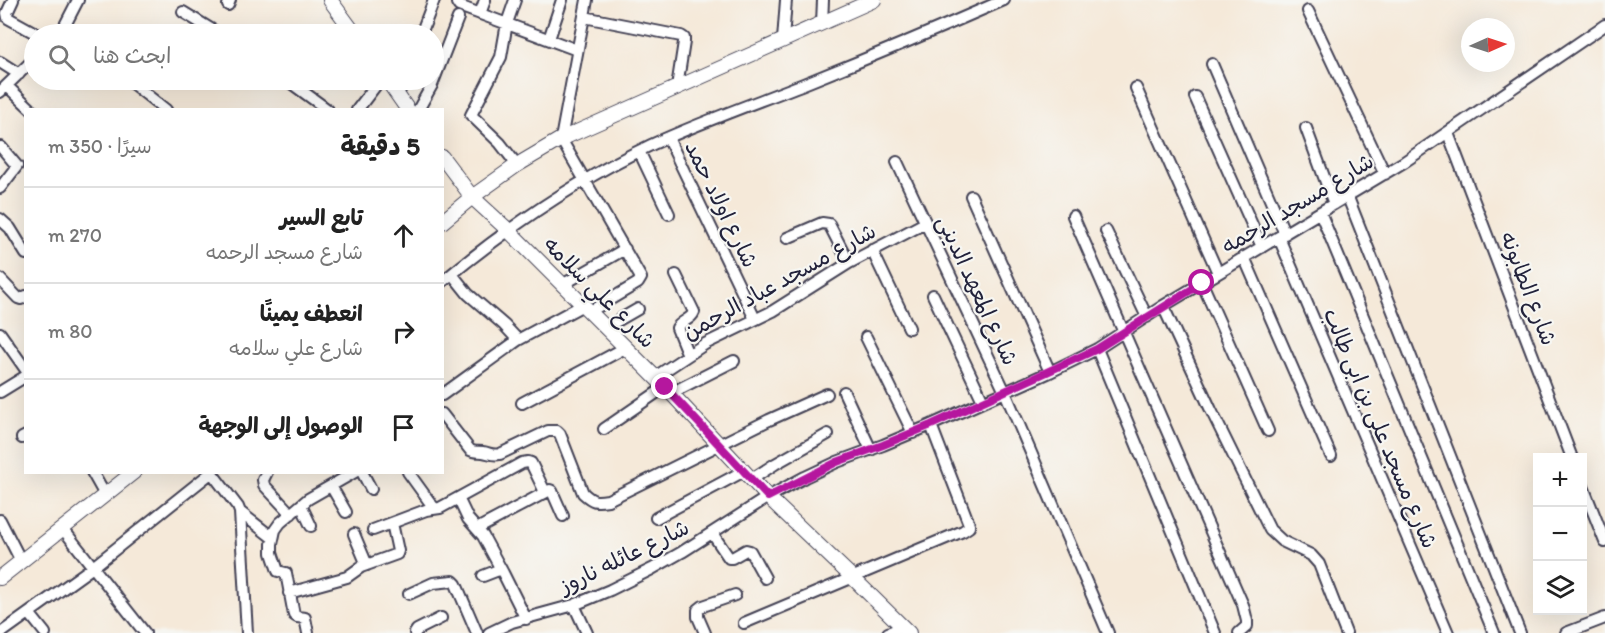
<!DOCTYPE html>
<html lang="ar">
<head>
<meta charset="utf-8">
<style>
  :root { --surface:#fff; --page:#f6f6f6; --text:#222; --muted:#767676; --line:#e0e0e0 }
  body { margin:0; font-family:Itim,"Playpen Sans Arabic",sans-serif; background:var(--page); color:var(--text); direction:rtl }
  .controls { position:absolute; right:18px; bottom:18px; display:grid; overflow:hidden; border-radius:0px; box-shadow:0 6px 24px #0002 }
  .controls button { width:54px; height:54px; display:grid; place-items:center; padding:0; border:0; border-bottom:2px solid var(--line); background:var(--surface); color:var(--text); font:30px sans-serif }
  .compass { position:absolute; left:1461px; top:18px; width:54px; height:54px; border-radius:50%; background:var(--surface); box-shadow:0 6px 24px #0002; rotate:87deg }
  .stop { position:absolute; width:18px; height:18px; margin:-14px; border:4px solid #b5179e; border-radius:50%; background:#fff }
  .stop.end { background:#b5179e; border-color:#fff; box-shadow:0 2px 6px #0008 }
  .list { margin:0; padding:0; list-style:none }
  h2 { display:flex; justify-content:space-between; align-items:center; height:78px; margin:0; padding:0 24px; font-size:26px }
  h2 small { font-size:20px; font-weight:400; color:var(--muted) }
  .list li { display:grid; grid-template-columns:39px 1fr auto; gap:18px; align-items:center; box-sizing:border-box; height:96px; padding:0 24px; border-top:2px solid var(--line) }
  .list b { display:block; font-size:22px; white-space:nowrap }
  .list p { margin:0; font-size:20px; white-space:nowrap; color:var(--muted) }
  .list em { font-size:20px; font-style:normal; color:var(--muted) }
  .icon { flex:none; width:33px; height:33px; fill:none; stroke:currentColor; stroke-width:2; stroke-linecap:round; stroke-linejoin:round }
  .map { position:relative; flex:none; width:1605px; height:633px; overflow:hidden; direction:ltr }
  .search { position:absolute; background:var(--surface); box-shadow:0 6px 24px #0002; left:24px; top:24px; width:420px; height:66px; display:flex; align-items:center; gap:15px; box-sizing:border-box; padding:0 21px; border-radius:33px; color:var(--muted); font-size:22px }
  .panel { position:absolute; background:var(--surface); box-shadow:0 6px 24px #0002; left:24px; top:108px; width:420px; height:366px; border-radius:0px; direction:rtl }
  .map>svg:first-child { display:block }
  .lines { fill:none; stroke-linecap:round; stroke-linejoin:round }
  .minor-casing { stroke:#424053; stroke-width:14 }
  .tertiary-casing { stroke:#424053; stroke-width:16 }
  .minor { stroke:#fff; stroke-width:10 }
  .tertiary { stroke:#fff; stroke-width:14 }
  .route { stroke:#b5179e; stroke-width:8 }
  .labels { text-anchor:middle; stroke-width:4.5; stroke-linejoin:round; paint-order:stroke }
  .street-label { font-size:22px; fill:#22223b; stroke:#f6f6f2 }
</style>
</head>
<body>
<div class="map">
<svg width="1605" height="633" viewBox="0 0 1605 633">
  <rect width="100%" height="100%" fill="#f6f6f2"/>
  <filter id="ink" filterUnits="userSpaceOnUse"><feTurbulence type="fractalNoise" baseFrequency=".0167" numOctaves="2"/><feDisplacementMap in="SourceGraphic" scale="12" xChannelSelector="R" yChannelSelector="G"/><feConvolveMatrix kernelMatrix="1 2 1 2 8 2 1 2 1" color-interpolation-filters="sRGB"/></filter>
  <filter id="wash" filterUnits="userSpaceOnUse"><feTurbulence type="fractalNoise" baseFrequency=".008" numOctaves="4" result="noise"/><feDisplacementMap in="SourceGraphic" scale="24" xChannelSelector="R" yChannelSelector="G"/><feGaussianBlur stdDeviation="1.35" result="paint"/><feColorMatrix in="noise" values="0 0 0 0 0 0 0 0 0 0 0 0 0 0 0 0 0 1.4 0 .05"/><feComposite in="paint" operator="in"/></filter>
  <g filter="url(#wash)">
    <rect width="100%" height="100%" fill="#f5e9d9"/>
  </g>
  <g filter="url(#ink)">
    <g class="lines">
      <!-- minor casing -->
      <g class="minor-casing">
        <path id="minor" d="M13 0 7 13 8 18 37 34
          M458 0 457 3 459 6 577 50
          M515 0 507 23 501 57 471 115 500 143 517 165
          M587 0 561 139 641 278 638 283 589 312
          M228 5 230 0
          M1308 11 1385 174
          M183 12 219 34
          M480 14 485 0
          M584 17 681 36 684 38V42L677 87
          M822 23 823 0
          M58 34 63 29 78 0
          M421 34 434 0
          M549 39 562 0
          M783 40 786 0
          M0 62 19 74
          M1212 64 1285 234
          M128 80 166 110
          M287 80 328 110
          M7 86 32 110
          M1136 88 1218 273
          M0 92 34 59
          M398 95 404 80
          M1195 97 1262 247
          M357 110 380 80
          M418 110 432 85 458 18
          M1306 128 1334 204
          M1448 133 1572 458
          M668 138 755 319
          M639 151 669 214
          M897 162 1005 392 1108 633
          M0 188 17 166 1 147
          M1347 195 1520 633
          M971 196 1050 372
          M1320 212 1494 633
          M1073 216 1243 605 1247 621V626L1239 633
          M0 219 10 228 26 254
          M1106 231 1147 317
          M787 238 822 223 829 224 849 263
          M1279 238 1448 633
          M872 250 909 328
          M1244 257 1331 456
          M452 274 468 294 504 325 518 340
          M676 275 694 312C691 320 681 321 677 328L688 355
          M0 279 18 298 21 299 26 296
          M442 282C506 229 575 181 651 145 703 121 758 102 811 81 876 55 940 28 1004 0
          M1202 283 1268 431
          M562 285 625 249
          M933 295 983 401
          M1163 306 1211 410 1270 530 1282 541 1311 555 1319 564 1346 633
          M605 328 638 309
          M0 333 26 370
          M866 337 913 433
          M1097 349 1215 633
          M655 377 705 344 773 311 849 263 925 223
          M0 392 26 376
          M844 392 871 450
          M671 393 734 361
          M442 395 518 340 583 305
          M522 403 625 348
          M442 414 470 450C475 453 477 451 483 452 490 453 492 456 500 454L548 431H557L560 434 583 493C593 502 595 502 608 500L769 420 827 394
          M604 429 665 387
          M22 438 26 436
          M92 472 105 495
          M267 472 263 480 264 485 291 514
          M362 472 371 489
          M408 472 434 508
          M212 473 238 507 240 512 247 633
          M752 479 775 464 828 434
          M1582 484 1605 542
          M331 486 346 512
          M458 498 468 519 483 536 503 573 526 619
          M301 505 311 526
          M240 512 273 538
          M656 518 744 471
          M0 520 21 561
          M63 529 145 633
          M477 529 550 490 552 491 563 516
          M373 530 426 510 440 508 522 463 528 462 531 463 545 492
          M712 533 729 558H732L746 550 750 551 765 578
          M354 534 367 565
          M483 576 501 569
          M289 593 347 577 361 567 397 554 398 551 392 523
          M409 594 433 583 453 581 456 584 477 633
          M574 605 587 633
          M29 613 45 633
          M744 623 963 531 969 527V524L931 425
          M1 633 93 567 212 472
          M308 633 305 618 297 617 294 615 286 573 278 571 272 553V544L275 530 280 523 308 499 355 472
          M415 633 417 630 441 618
          M489 633 512 622 574 605 610 590 652 569 682 552 768 497 805 477 837 462 883 445 931 425 1050 372 1097 349 1163 306 1404 162 1605 25
          M705 633 698 617V610L703 606 735 595
          M888 633 903 627
          M1566 633 1605 618"/>
      </g>
      <!-- tertiary casing -->
      <g class="tertiary-casing">
        <path id="tertiary" d="M330 0 355 34
          M387 80 408 110
          M442 157 472 197 508 230 671 393 768 497 852 577 909 633
          M442 222 472 197 517 165 561 139 874 0
          M0 578 134 472"/>
      </g>
      <!-- minor -->
      <use href="#minor" class="minor"/>
      <!-- tertiary -->
      <use href="#tertiary" class="tertiary"/>
    </g>
  </g>
  <g class="lines" filter="url(#ink)">
    <!-- route -->
    <path class="route" d="M665 387 768 497 837 462 883 445 931 425 1097 349 1202 283"/>
  </g>
  <g class="labels">
    <!-- street labels -->
    <g class="street-label">
      <text transform="translate(1297 203) rotate(-31)" y="8">شارع مسجد الرحمه</text>
      <text transform="translate(722 204) rotate(64)" y="8">شارع اولاد حمد</text>
      <text transform="translate(779 281) rotate(-29)" y="8">شارع مسجد عباد الرحمن</text>
      <text transform="translate(1529 288) rotate(69)" y="8">شارع الطابونه</text>
      <text transform="translate(978 290) rotate(65)" y="8">شارع المعهد الدينى</text>
      <text transform="translate(600 292) rotate(45)" y="8">شارع علي سلامه</text>
      <text transform="translate(1381 428) rotate(67)" y="8">شارع مسجد على بن ابى طالب</text>
      <text transform="translate(624 556) rotate(-26)" y="8">شارع عائله ناروز</text>
    </g>
  </g>
</svg>
<div class="controls">
<button>+</button>
<button>−</button>
<button><svg class="icon" aria-label="layers" viewBox="0 0 24 24"><path d="M12 4l9 5-9 5-9-5zM3 14l9 5 9-5"/></svg></button>
</div>
<svg class="compass" viewBox="-18 -18 36 36"><path d="M0-13l5 13h-10z" fill="#e53935"/><path d="M0 13l5-13h-10z" fill="#767676"/></svg>
<div class="stop" style="left:1202px;top:283px"></div>
<div class="stop end" style="left:665px;top:387px"></div>
<div class="search"><svg class="icon" aria-label="search" viewBox="0 0 24 24"><circle cx="10" cy="10" r="6"/><path d="M15 15l6 6"/></svg>ابحث هنا</div>
<section class="panel">
<h2>5 دقيقة<small>سيرًا · 350 m</small></h2>
<ul class="list">
<li><svg class="icon" aria-label="ahead" viewBox="0 0 24 24"><path d="M12 20V5M6 11l6-6 6 6"/></svg><div><b>تابع السير</b><p>شارع مسجد الرحمه</p></div><em>270 m</em></li>
<li><svg class="icon" aria-label="right" viewBox="0 0 24 24"><path d="M7 20v-9h11M14 6l5 5-5 5"/></svg><div><b>انعطف يمينًا</b><p>شارع علي سلامه</p></div><em>80 m</em></li>
<li><svg class="icon" aria-label="arrive" viewBox="0 0 24 24"><path d="M6 21V4h12l-3 4 3 4H6"/></svg><div><b>الوصول إلى الوجهة</b></div></li>
</ul>
</section>
</div>
</body>
</html>
